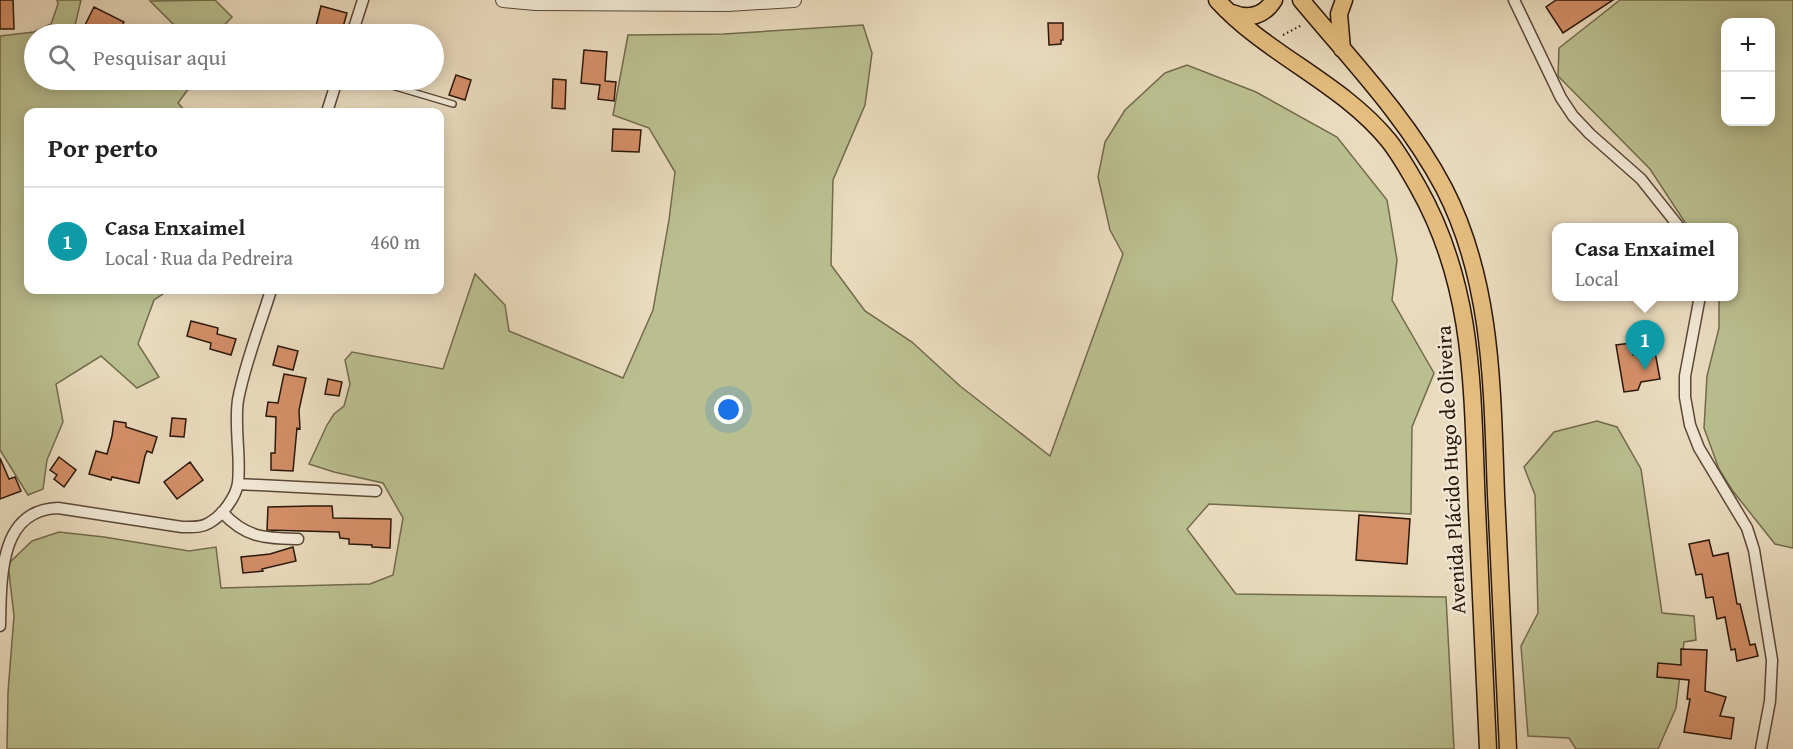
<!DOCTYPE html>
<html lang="pt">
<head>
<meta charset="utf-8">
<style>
  :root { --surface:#fff; --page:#f2f2f2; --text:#222; --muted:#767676; --line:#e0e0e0; --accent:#8f2418 }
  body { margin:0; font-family:"Gentium Book Plus",serif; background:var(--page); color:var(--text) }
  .controls { position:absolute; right:18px; top:18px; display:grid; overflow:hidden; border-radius:12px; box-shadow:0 3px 15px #0003 }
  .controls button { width:54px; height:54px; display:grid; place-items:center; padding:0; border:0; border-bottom:2px solid var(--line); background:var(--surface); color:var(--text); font:30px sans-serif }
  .you { position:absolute; left:729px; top:410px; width:21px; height:21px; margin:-15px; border:4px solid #fff; border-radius:50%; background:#1a73e8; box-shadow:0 0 0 9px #1a73e833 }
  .badge { display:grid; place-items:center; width:39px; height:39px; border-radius:50%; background:var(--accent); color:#fff; font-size:20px; font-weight:700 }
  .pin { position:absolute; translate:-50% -50px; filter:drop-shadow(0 2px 3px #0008) }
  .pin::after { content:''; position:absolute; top:32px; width:21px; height:18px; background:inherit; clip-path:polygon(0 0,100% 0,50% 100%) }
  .popup { position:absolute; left:1552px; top:223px; width:186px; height:78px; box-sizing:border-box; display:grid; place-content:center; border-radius:12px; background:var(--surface); filter:drop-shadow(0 2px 4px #0005); font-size:20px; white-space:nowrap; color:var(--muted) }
  .popup b { font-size:22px; color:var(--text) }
  .popup::after { content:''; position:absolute; left:50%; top:100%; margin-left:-12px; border:12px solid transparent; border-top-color:var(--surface) }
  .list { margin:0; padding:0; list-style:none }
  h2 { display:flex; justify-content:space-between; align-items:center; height:78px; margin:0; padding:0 24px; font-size:26px }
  h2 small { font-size:20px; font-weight:400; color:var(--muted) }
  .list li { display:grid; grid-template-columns:39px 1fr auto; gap:18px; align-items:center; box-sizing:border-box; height:108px; padding:0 24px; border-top:2px solid var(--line) }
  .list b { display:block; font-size:22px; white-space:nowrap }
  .list p { margin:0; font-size:20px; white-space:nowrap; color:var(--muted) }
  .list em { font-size:20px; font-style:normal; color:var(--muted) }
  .icon { flex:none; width:33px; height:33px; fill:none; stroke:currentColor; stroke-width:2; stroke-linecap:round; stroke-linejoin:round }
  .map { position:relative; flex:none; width:1793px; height:749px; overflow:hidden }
  .search { position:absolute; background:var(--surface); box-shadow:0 3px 15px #0003; left:24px; top:24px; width:420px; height:66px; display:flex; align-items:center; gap:15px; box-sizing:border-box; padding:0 21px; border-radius:33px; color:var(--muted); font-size:22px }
  .panel { position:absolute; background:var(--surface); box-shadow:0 3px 15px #0003; left:24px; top:108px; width:420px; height:186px; border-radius:12px }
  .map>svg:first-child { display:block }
  .green { fill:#babf8f; stroke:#726b4c; stroke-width:1.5; fill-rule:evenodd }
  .building { fill:#d38f68; stroke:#2b1709; stroke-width:1.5 }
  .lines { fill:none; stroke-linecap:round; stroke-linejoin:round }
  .service-casing { stroke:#5b4836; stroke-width:8 }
  .minor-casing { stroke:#5b4836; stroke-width:13 }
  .tertiary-casing { stroke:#5b4836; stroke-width:16 }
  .primary-casing { stroke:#2b1709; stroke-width:19 }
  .path { stroke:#2b1709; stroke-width:2; stroke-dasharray:1.5 3; stroke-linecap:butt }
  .service { stroke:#f1e8d5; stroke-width:5 }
  .minor { stroke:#f1e8d5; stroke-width:10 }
  .tertiary { stroke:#f1e8d5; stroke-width:14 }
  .primary { stroke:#e5be7f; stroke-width:16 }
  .labels { text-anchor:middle; stroke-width:4.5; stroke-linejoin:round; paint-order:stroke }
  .street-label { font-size:21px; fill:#2b1709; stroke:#f1e8d5 }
</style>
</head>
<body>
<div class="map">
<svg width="1793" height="749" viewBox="0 0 1793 749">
  <rect width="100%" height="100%" fill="#eadbbe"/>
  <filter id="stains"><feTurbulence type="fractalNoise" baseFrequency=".00333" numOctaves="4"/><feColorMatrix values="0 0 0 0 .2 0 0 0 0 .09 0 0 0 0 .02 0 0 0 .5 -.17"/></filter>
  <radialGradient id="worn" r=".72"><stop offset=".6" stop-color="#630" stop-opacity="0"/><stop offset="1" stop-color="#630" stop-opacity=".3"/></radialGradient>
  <!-- green -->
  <path class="green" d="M57 0H81L73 34H34V80H195L178 103 186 112H28V290H169L154 300 138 344 159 377 137 388 101 356 56 384 63 422 47 460 43 489 28 495 0 450V36L34 32 51 24 58 4Z
    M215 0 232 17 216 34H173L176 27 150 1Z
    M1620 0H1793V548L1775 544 1732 490 1719 469 1704 428 1707 376 1719 328V297L1734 296V228L1688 227 1650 169 1558 76 1559 48ZM1770 22V122H1726V22Z
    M863 25 872 53 865 105 833 180 831 265 865 311 912 342 960 386 1050 456 1123 254 1110 230 1098 177 1105 142 1125 110 1165 73 1187 65 1256 92 1337 137 1387 200 1397 260 1392 300 1434 373 1412 427 1411 514 1209 504 1187 529 1236 594 1446 597 1454 749H7L8 692 14 616 8 564 32 541 59 532 104 537 189 551 216 547 221 588 370 584 393 575 403 518 383 483 334 472 309 464 327 425 334 414 344 406 350 384 345 360 352 352 443 369 475 274 505 305 509 331 623 378 653 310 669 220 675 172 649 128 613 115 628 35 724 34Z
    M1597 421 1617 427 1641 469 1662 613 1694 616 1696 640 1684 642 1676 708 1658 749H1576L1569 738 1528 736 1521 646 1538 613 1535 495 1524 467 1554 432Z"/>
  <!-- building -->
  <path class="building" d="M0 0H13L14 29H0Z
    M1556 0H1613L1563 33 1546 7Z
    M321 6 347 13 341 34H314Z
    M94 7 124 22 118 34H89L82 31Z
    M1048 23H1063V40H1061V44L1049 45Z
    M584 50 607 52 605 81 616 82 614 101 598 99 600 85 581 83Z
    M456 75 471 80 465 100 449 95Z
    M553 79 566 80 565 109 552 108Z
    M613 129 641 130 639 152 612 151Z
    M191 321 218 328 217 334 236 339 231 355 210 349 211 343 187 336Z
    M1631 343 1633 355 1655 352 1660 379 1641 382 1638 390 1624 392 1616 345Z
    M278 346 298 351 293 370 273 365Z
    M284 374 306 378 299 410 300 429 297 428 293 471 271 470V453H275L276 417 266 416 268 402 278 403Z
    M328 379 342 382 339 396 325 394Z
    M172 418 186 419 184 437 170 436Z
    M114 421 126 423V427L157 437 152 453 147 451 145 456 139 483 112 477 111 480 89 474 96 451 107 454 112 436Z
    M59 457 76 470 64 487 54 479 57 475 50 470Z
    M0 458 9 479 15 477 21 491 0 499Z
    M190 462 203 480 177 499 164 482Z
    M311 506H332L333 518 391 519 390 548 372 547V545L349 544V539L340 538 339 532 267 530 268 507Z
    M1359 515 1410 519 1407 564 1356 560Z
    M1709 540 1713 556 1728 553 1737 604H1740L1750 645 1755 644 1758 656 1737 661 1735 649 1731 650 1725 617 1717 619 1713 597 1706 598 1702 574 1696 575 1689 544Z
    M293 547 296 561 262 569 263 571 243 573 241 557 270 554Z
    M1681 649 1707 650 1705 691 1726 697 1720 716 1734 718 1731 739 1684 732 1690 699H1687L1689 680 1657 677 1658 663 1681 665Z"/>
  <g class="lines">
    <!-- service casing -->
    <g class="service-casing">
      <path id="service" d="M372 80 453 104"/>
    </g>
    <!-- minor casing -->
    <g class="minor-casing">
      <path id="minor" d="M1514 0 1561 98 1573 116 1590 134 1641 179 1680 228
        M352 34 363 0
        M327 112 337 80
        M1700 296 1685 376V397L1690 425 1699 448 1747 528 1754 550 1772 660 1770 701 1761 749
        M238 484 376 491
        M222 512C246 538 264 538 298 539
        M0 626C1 574 0 510 58 508L182 527C192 527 201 528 209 523 222 516 236 497 238 483 241 455 234 427 238 400 245 363 260 326 271 290"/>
    </g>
    <!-- tertiary casing -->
    <g class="tertiary-casing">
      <path id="tertiary" d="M503 0 535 3 728 4 794 0"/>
    </g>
    <!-- primary casing -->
    <g class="primary-casing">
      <path id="primary" d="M1217 0C1267 55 1342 83 1389 141 1400 155 1409 171 1418 187 1476 289 1472 395 1477 509 1481 589 1484 669 1488 749
        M1301 0C1351 60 1407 118 1444 188 1493 283 1492 390 1496 494 1500 579 1504 664 1508 749
        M1232 13C1249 20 1264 16 1274 0
        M1342 49 1339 14 1344 0"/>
    </g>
    <!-- path -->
    <path class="path" d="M1283 35 1302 25"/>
    <!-- service -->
    <use href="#service" class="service"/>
    <!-- minor -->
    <use href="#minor" class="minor"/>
    <!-- tertiary -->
    <use href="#tertiary" class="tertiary"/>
    <!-- primary -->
    <use href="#primary" class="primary"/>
  </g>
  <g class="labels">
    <!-- street labels -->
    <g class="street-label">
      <text transform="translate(1451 470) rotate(-93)" y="7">Avenida Plácido Hugo de Oliveira</text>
    </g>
  </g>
  <rect width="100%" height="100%" filter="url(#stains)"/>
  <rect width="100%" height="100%" fill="url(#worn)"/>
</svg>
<div class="controls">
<button>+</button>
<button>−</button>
</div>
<div class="you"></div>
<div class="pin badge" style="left:1645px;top:370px;background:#0f9aa8">1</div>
<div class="popup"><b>Casa Enxaimel</b>Local</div>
<div class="search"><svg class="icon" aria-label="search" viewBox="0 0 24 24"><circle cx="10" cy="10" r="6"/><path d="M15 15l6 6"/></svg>Pesquisar aqui</div>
<section class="panel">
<h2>Por perto<small></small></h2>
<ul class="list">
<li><span class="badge" style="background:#0f9aa8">1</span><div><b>Casa Enxaimel</b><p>Local · Rua da Pedreira</p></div><em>460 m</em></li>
</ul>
</section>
</div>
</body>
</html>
